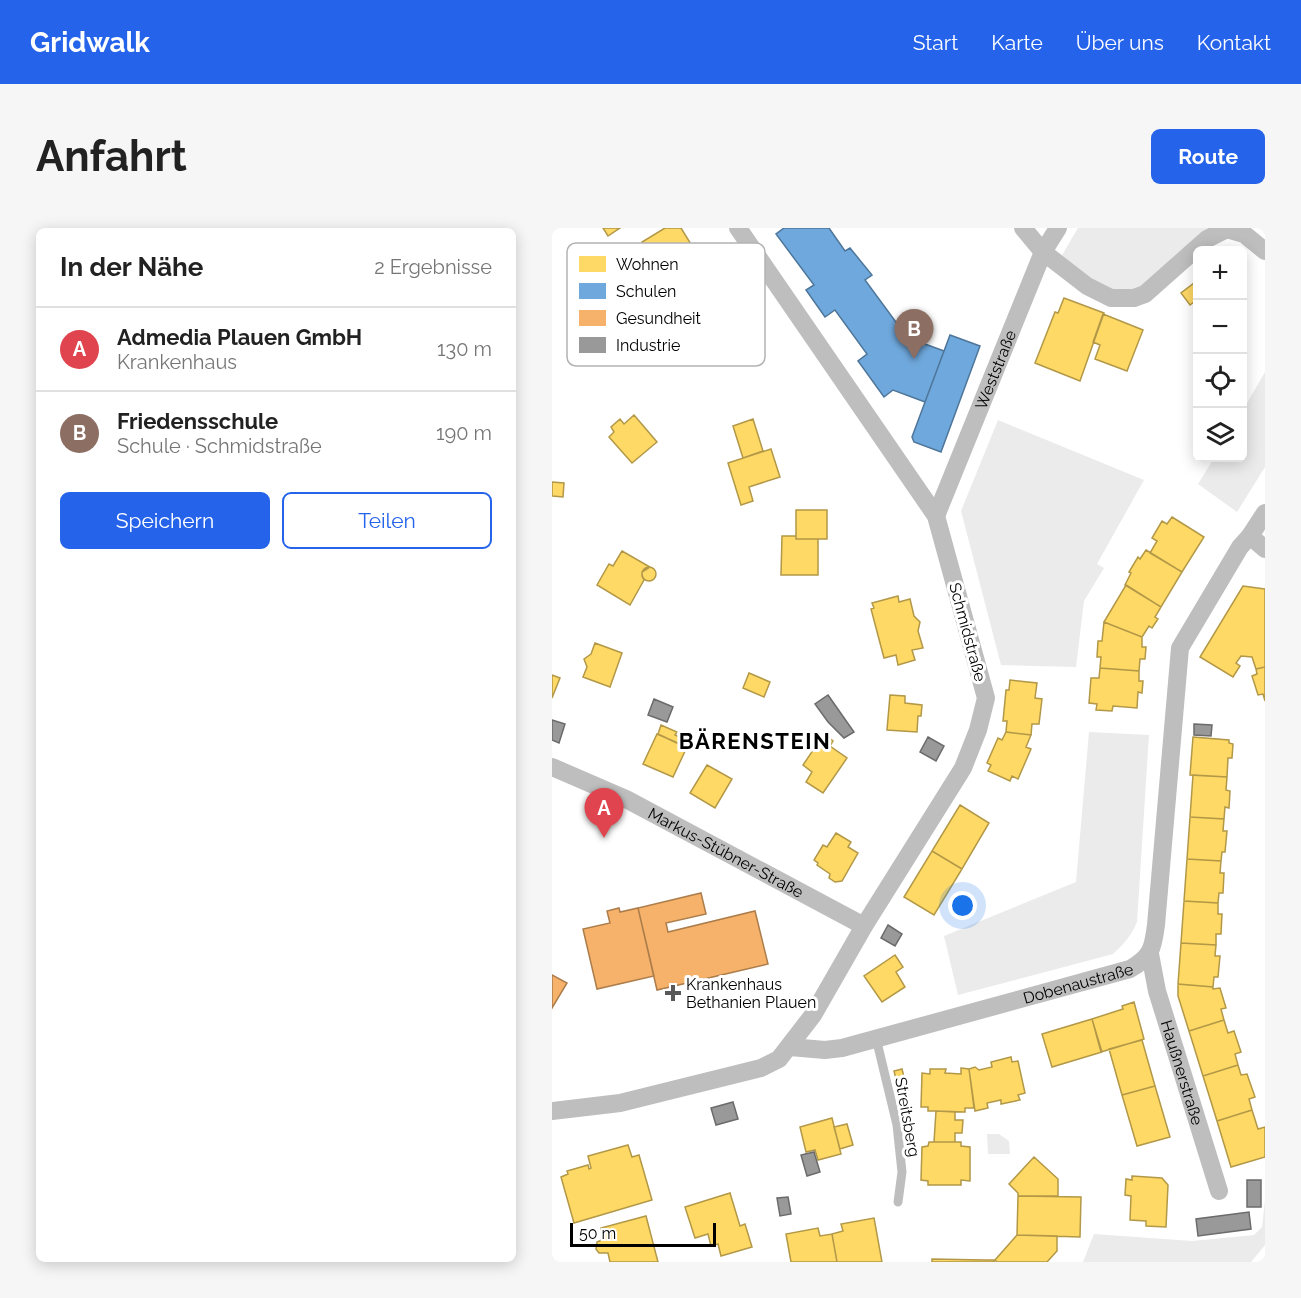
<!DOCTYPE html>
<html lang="de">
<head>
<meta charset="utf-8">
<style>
  :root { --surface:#fff; --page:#f6f6f6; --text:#222; --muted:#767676; --line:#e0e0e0; --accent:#2563eb }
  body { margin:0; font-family:Raleway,sans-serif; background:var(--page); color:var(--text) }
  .controls { position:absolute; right:18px; top:18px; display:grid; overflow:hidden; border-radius:9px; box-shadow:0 3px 15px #0003 }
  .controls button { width:54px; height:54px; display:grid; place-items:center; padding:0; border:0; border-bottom:2px solid var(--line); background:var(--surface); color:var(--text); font:30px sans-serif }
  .scale { position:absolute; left:18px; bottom:15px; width:146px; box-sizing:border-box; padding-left:6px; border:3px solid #000; border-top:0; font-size:16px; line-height:21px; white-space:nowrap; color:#000; -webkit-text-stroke:4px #fff; paint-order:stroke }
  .you { position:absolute; left:411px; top:678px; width:21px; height:21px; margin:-15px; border:4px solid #fff; border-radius:50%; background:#1a73e8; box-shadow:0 0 0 9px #1a73e833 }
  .badge { display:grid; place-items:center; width:39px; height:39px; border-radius:50%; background:var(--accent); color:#fff; font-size:20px; font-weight:700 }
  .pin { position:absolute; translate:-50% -50px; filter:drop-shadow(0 2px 3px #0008) }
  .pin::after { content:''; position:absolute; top:32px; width:21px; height:18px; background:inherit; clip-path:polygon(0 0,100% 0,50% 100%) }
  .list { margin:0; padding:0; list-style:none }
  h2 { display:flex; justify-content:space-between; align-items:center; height:78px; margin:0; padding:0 24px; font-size:26px }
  h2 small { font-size:20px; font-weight:400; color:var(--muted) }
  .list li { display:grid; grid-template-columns:39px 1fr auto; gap:18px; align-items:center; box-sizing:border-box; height:84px; padding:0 24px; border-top:2px solid var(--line) }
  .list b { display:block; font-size:22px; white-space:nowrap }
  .list p { margin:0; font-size:20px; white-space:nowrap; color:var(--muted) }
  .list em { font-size:20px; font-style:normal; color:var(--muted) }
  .actions { display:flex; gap:12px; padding:18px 24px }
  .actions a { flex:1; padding:14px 0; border:2px solid var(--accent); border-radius:9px; text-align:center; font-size:21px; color:var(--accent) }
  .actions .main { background:var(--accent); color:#fff }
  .icon { flex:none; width:33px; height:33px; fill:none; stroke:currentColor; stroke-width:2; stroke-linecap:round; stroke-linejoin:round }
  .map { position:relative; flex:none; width:713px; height:1034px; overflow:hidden; border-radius:9px }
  header { display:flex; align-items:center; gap:36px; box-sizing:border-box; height:84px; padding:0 30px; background:var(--accent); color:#fff }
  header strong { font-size:28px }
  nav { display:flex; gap:33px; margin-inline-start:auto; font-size:21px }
  .intro { display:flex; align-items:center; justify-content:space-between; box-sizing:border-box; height:144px; padding:0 36px }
  h1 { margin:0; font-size:42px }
  .button { padding:15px 27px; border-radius:9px; background:var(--accent); color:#fff; font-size:21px; font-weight:700 }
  main { display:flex; gap:36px; padding:0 36px }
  aside { flex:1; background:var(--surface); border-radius:9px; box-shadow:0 3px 15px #0003 }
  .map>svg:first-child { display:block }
  .green { fill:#ebebeb }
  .homes { fill:#ffd966; stroke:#b29847; stroke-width:1.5 }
  .schools { fill:#6fa8dc; stroke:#4e769a; stroke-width:1.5 }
  .health { fill:#f6b26b; stroke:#ac7d4b; stroke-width:1.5 }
  .industry { fill:#999; stroke:#6b6b6b; stroke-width:1.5 }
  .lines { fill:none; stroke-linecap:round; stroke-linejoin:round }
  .service { stroke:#bebebe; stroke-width:9 }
  .minor { stroke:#bebebe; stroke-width:18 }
  .poi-dot { fill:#595959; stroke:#fff; stroke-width:2 }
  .labels { text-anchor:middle; stroke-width:6; stroke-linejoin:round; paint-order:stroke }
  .street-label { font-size:16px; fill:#000; stroke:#fff }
  .poi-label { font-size:16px; fill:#000; stroke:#fff; text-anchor:start }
  .district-label { font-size:22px; font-weight:bold; letter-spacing:1.5px; fill:#000; stroke:#fff }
  .key { fill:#fff; stroke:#b2b2b2; stroke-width:1.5 }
  .key-label { font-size:16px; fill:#000 }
</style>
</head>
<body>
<header>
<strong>Gridwalk</strong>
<nav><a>Start</a><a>Karte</a><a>Über uns</a><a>Kontakt</a></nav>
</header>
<div class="intro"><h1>Anfahrt</h1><a class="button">Route</a></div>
<main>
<aside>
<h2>In der Nähe<small>2 Ergebnisse</small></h2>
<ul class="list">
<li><span class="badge" style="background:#e0444e">A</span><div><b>Admedia Plauen GmbH</b><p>Krankenhaus</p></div><em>130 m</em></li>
<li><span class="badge" style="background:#8d6e63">B</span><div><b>Friedensschule</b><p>Schule · Schmidstraße</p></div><em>190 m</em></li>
</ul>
<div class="actions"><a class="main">Speichern</a><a>Teilen</a></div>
</aside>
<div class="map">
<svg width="713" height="1034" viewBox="0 0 713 1034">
  <rect width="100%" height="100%" fill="#fff"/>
  <!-- green -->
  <path class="green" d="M526 0H662L584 64C578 64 571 64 565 63 544 59 524 42 510 27Z
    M713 144V239L685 284 646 256 662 230H690L691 182Z
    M446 192 592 252 545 336 552 340 532 373 524 439 449 437 409 283Z
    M537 504 597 507 585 694C579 708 572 716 561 726L406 767 392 708 524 654Z
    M435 906H447L457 913 458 926H436Z
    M713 972V1017L699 1034H531L542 1006 640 1013 702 1007 710 999Z"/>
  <!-- homes -->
  <path class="homes" d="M51 0H68L56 8Z
    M113 0H129L142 21 108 42 90 14Z
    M646 52V71L638 77 629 65Z
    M512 70 552 85 528 153 483 135 503 84 506 85Z
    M551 86 591 102 575 143 543 131 548 117 541 114Z
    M82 187 105 214 80 235 57 209 62 204 59 199 68 191 72 196Z
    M201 191 211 223 191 230 181 198Z
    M219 221 228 249 197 259 201 273 189 277 176 235Z
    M0 254 12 255 11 269 0 268Z
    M244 282H275V311H244Z
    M620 289 652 309 630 344 598 325 605 313 600 310 610 293 615 296Z
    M230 308H244V311H266V347H229Z
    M594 322 630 344 609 379 573 357 579 345 577 344 586 329 588 331Z
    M70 323 98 339 90 344V348L92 352 78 377 45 357 57 336 61 338Z
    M90 346a7 7 0 1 1 14 0a7 7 0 1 1-14 0Z
    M574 357 609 379 603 389 606 391 600 400 597 398 590 409 552 394Z
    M691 358 713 361V439L704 441 700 429 689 428 684 435 688 438 681 449 648 429Z
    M346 368 347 374 358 371 362 388 368 394 366 403 371 420 360 422 363 432 346 437 344 427 332 430 319 381 322 380 320 375Z
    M552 394 590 409V419H594L593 431H588L587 443 548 440 549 429H545L546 413H550Z
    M43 415 70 425 58 459 31 449 35 439 32 431 39 426Z
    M713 439V473L711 466 706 467 700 448 705 446 704 441Z
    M548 440 587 443V453H591L590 465 586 464 585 480 561 478 560 483 544 482 545 476 537 475 539 450H547Z
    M197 445 218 454 212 469 191 460Z
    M0 447 8 450 0 470Z
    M458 452 485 455 483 470 490 471 487 496H480L479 507 454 504 455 493H451L454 462H457Z
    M338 467 353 468V475L370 477 369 488H366L365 504 335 502Z
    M109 497 125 504 123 507 134 512 131 518 106 506Z
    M454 504 479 507 474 519 479 521 466 551 460 548 458 553 436 543 439 537 435 535 446 510 450 512Z
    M105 506 135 519 121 549 91 536Z
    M272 506 281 513 278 518 295 530 271 565 254 554 260 544 251 537Z
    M641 509 677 512V515L681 516 680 530H676L675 549 638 547Z
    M155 537 180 551 163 580 138 565Z
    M641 547 675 549 674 562 678 563 677 580 673 579 672 591 638 589Z
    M408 577 437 595 410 641 380 623Z
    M638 589 672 591 671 603H675L673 624H670L669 633 635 631Z
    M284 605 299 614 296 619 306 625 290 653 283 654 277 650 278 646 265 637 266 635 262 632 271 617 275 619Z
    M380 623 410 641 382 687 352 669Z
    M635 631 669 633 668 645H672L671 665H667L666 675 632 673Z
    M632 673 666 675V686H670L669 706H664V717L629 715Z
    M629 715 664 717 663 728H668L666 749H662L661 759 626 756Z
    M343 727 351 739 344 744 353 759 330 774 312 748Z
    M626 756 661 759V761L668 760 674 780 669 781 672 792 637 803 626 768Z
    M582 774 592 811 549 824 540 791 571 781 570 778Z
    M540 791 550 824 500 839 490 806Z
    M672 792 676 805 682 803 689 824 683 826 686 837 651 848 637 803Z
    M590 812 603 858 570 867 557 821Z
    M459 829 460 834 466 833 473 865 466 867 468 872 449 876V872L435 875 436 880 423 883 417 841 423 839 427 842 440 839 439 834Z
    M686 837 689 847 695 846 703 869 697 871 700 882 665 893 651 848Z
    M409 840 417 841 422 880H413V884L384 883H376V879H369L370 845 378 846V841H394L393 845 409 846Z
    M350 841 353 853 345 855 342 843Z
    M603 858 618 909 585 918 570 867Z
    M700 882 706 901 713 899V929L679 939 665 893Z
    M384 883 403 884V892H411L410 905H403V914H382Z
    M280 890 289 926 266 932 263 922 254 924 248 899Z
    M295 896 301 917 288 921 282 899Z
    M377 914H409V918L418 919V953L409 952V957H376V953L369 952 370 919 376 918Z
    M76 917 80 929 87 927 100 972 22 995 9 949 16 946 15 943 36 937 37 941 39 940 36 928Z
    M482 929 506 951V968H466V965L457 956Z
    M580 948 610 950 616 957 614 999 594 998V993L578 992 579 968 573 967 574 951 580 952Z
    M178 965 188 998 193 996 200 1019 169 1028 166 1016 159 1018 156 1006 143 1010 133 979Z
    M466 968 529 969 528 1009 465 1007Z
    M94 988 106 1034H58L56 1025H47L44 1021 45 1014 52 1011 49 1000Z
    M322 990 330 1034H285L280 1006 291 1003 289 996Z
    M266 1000 268 1008 280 1006 285 1034H239L234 1006Z
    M465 1007 505 1008V1023L495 1034H445L443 1032Z
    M380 1031 432 1032H443L442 1034H380Z"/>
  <!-- schools -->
  <path class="schools" d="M232 0H277L293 23 298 20 320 47 313 52 349 101 357 98 364 104 362 112 392 123 373 174 341 162 332 169 306 133 315 126 283 82 273 89 254 62 262 57 224 6Z
    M398 107 428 118 389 224 362 214 360 209Z"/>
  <!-- health -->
  <path class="health" d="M149 665 154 686 114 695 116 704 203 683 216 736 105 762 86 680Z
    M67 680 68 684 86 680 102 748 45 761 31 701 58 695 55 683Z
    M0 747 15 755 0 780Z"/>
  <!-- industry -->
  <path class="industry" d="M276 467 302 504 292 510 276 494 263 476Z
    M102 471 121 479 115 494 96 487Z
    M0 492 13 496 7 515 0 512Z
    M642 496 660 497 659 508 642 507Z
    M376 509 392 518 384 533 368 524Z
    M336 697 350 706 343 718 329 710Z
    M181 874 186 891 164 897 159 880Z
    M262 924 268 944 255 948 249 927Z
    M695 952H709V979H695Z
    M236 969 239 986 228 988 225 970Z
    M697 984 699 1001 646 1008 644 991Z"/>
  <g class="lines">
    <!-- service -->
    <path class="service" d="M324 810 345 897 350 944 346 974"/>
    <!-- minor -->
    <g class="minor">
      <path d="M471 0 491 24 535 58 559 70H582L593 66 655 11 675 1 692 6 713 23"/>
      <path id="s1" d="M384 288 491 24 506 0"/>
      <path d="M698 308 713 321"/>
      <path id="s2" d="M0 539 74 571 312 698"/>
      <path id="s3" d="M598 726 605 763 667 963"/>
      <path id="s4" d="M238 819 273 822 290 820 578 741C599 729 601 721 604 697L628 420 688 319 698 308 713 285"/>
      <path d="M0 883 68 875 209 840 227 831 261 787 312 698 411 540 426 502 434 470 384 288 186 0"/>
    </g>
  </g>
  <!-- markers -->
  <path class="poi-dot" d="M118 756h6v6h6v6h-6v6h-6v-6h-6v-6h6z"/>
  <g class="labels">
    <!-- street labels -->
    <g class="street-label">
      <text dy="6" stroke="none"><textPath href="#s1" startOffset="158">Weststraße</textPath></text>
      <text transform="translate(416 404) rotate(75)" y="6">Schmidstraße</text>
      <text dy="6" stroke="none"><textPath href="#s2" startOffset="194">Markus-Stübner-Straße</textPath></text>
      <text dy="6" stroke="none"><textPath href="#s4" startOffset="297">Dobenaustraße</textPath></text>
      <text dy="6" stroke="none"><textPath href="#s3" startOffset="123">Haußnerstraße</textPath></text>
      <text transform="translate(356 889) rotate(80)" y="6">Streitsberg</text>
    </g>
    <!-- poi labels -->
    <g class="poi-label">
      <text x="134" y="762">Krankenhaus<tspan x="134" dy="18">Bethanien Plauen</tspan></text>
    </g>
    <!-- district labels -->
    <g class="district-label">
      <text x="203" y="521">BÄRENSTEIN</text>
    </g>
  </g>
  <!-- legend -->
  <rect x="15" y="15" width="198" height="123" rx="9" class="key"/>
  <rect x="27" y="28" width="27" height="16" fill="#ffd966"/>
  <rect x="27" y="55" width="27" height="16" fill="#6fa8dc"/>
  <rect x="27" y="82" width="27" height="16" fill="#f6b26b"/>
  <rect x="27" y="109" width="27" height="16" fill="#999"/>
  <g class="key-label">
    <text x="64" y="42">Wohnen</text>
    <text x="64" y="69">Schulen</text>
    <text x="64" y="96">Gesundheit</text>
    <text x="64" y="123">Industrie</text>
  </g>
</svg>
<div class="controls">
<button>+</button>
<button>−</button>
<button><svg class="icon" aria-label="locate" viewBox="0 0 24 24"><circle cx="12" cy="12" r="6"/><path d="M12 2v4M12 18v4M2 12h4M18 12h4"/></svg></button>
<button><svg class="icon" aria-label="layers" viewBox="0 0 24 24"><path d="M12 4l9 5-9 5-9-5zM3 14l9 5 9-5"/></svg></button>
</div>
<div class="scale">50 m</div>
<div class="you"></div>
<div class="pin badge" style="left:52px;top:610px;background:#e0444e">A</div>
<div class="pin badge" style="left:362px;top:131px;background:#8d6e63">B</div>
</div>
</main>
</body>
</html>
